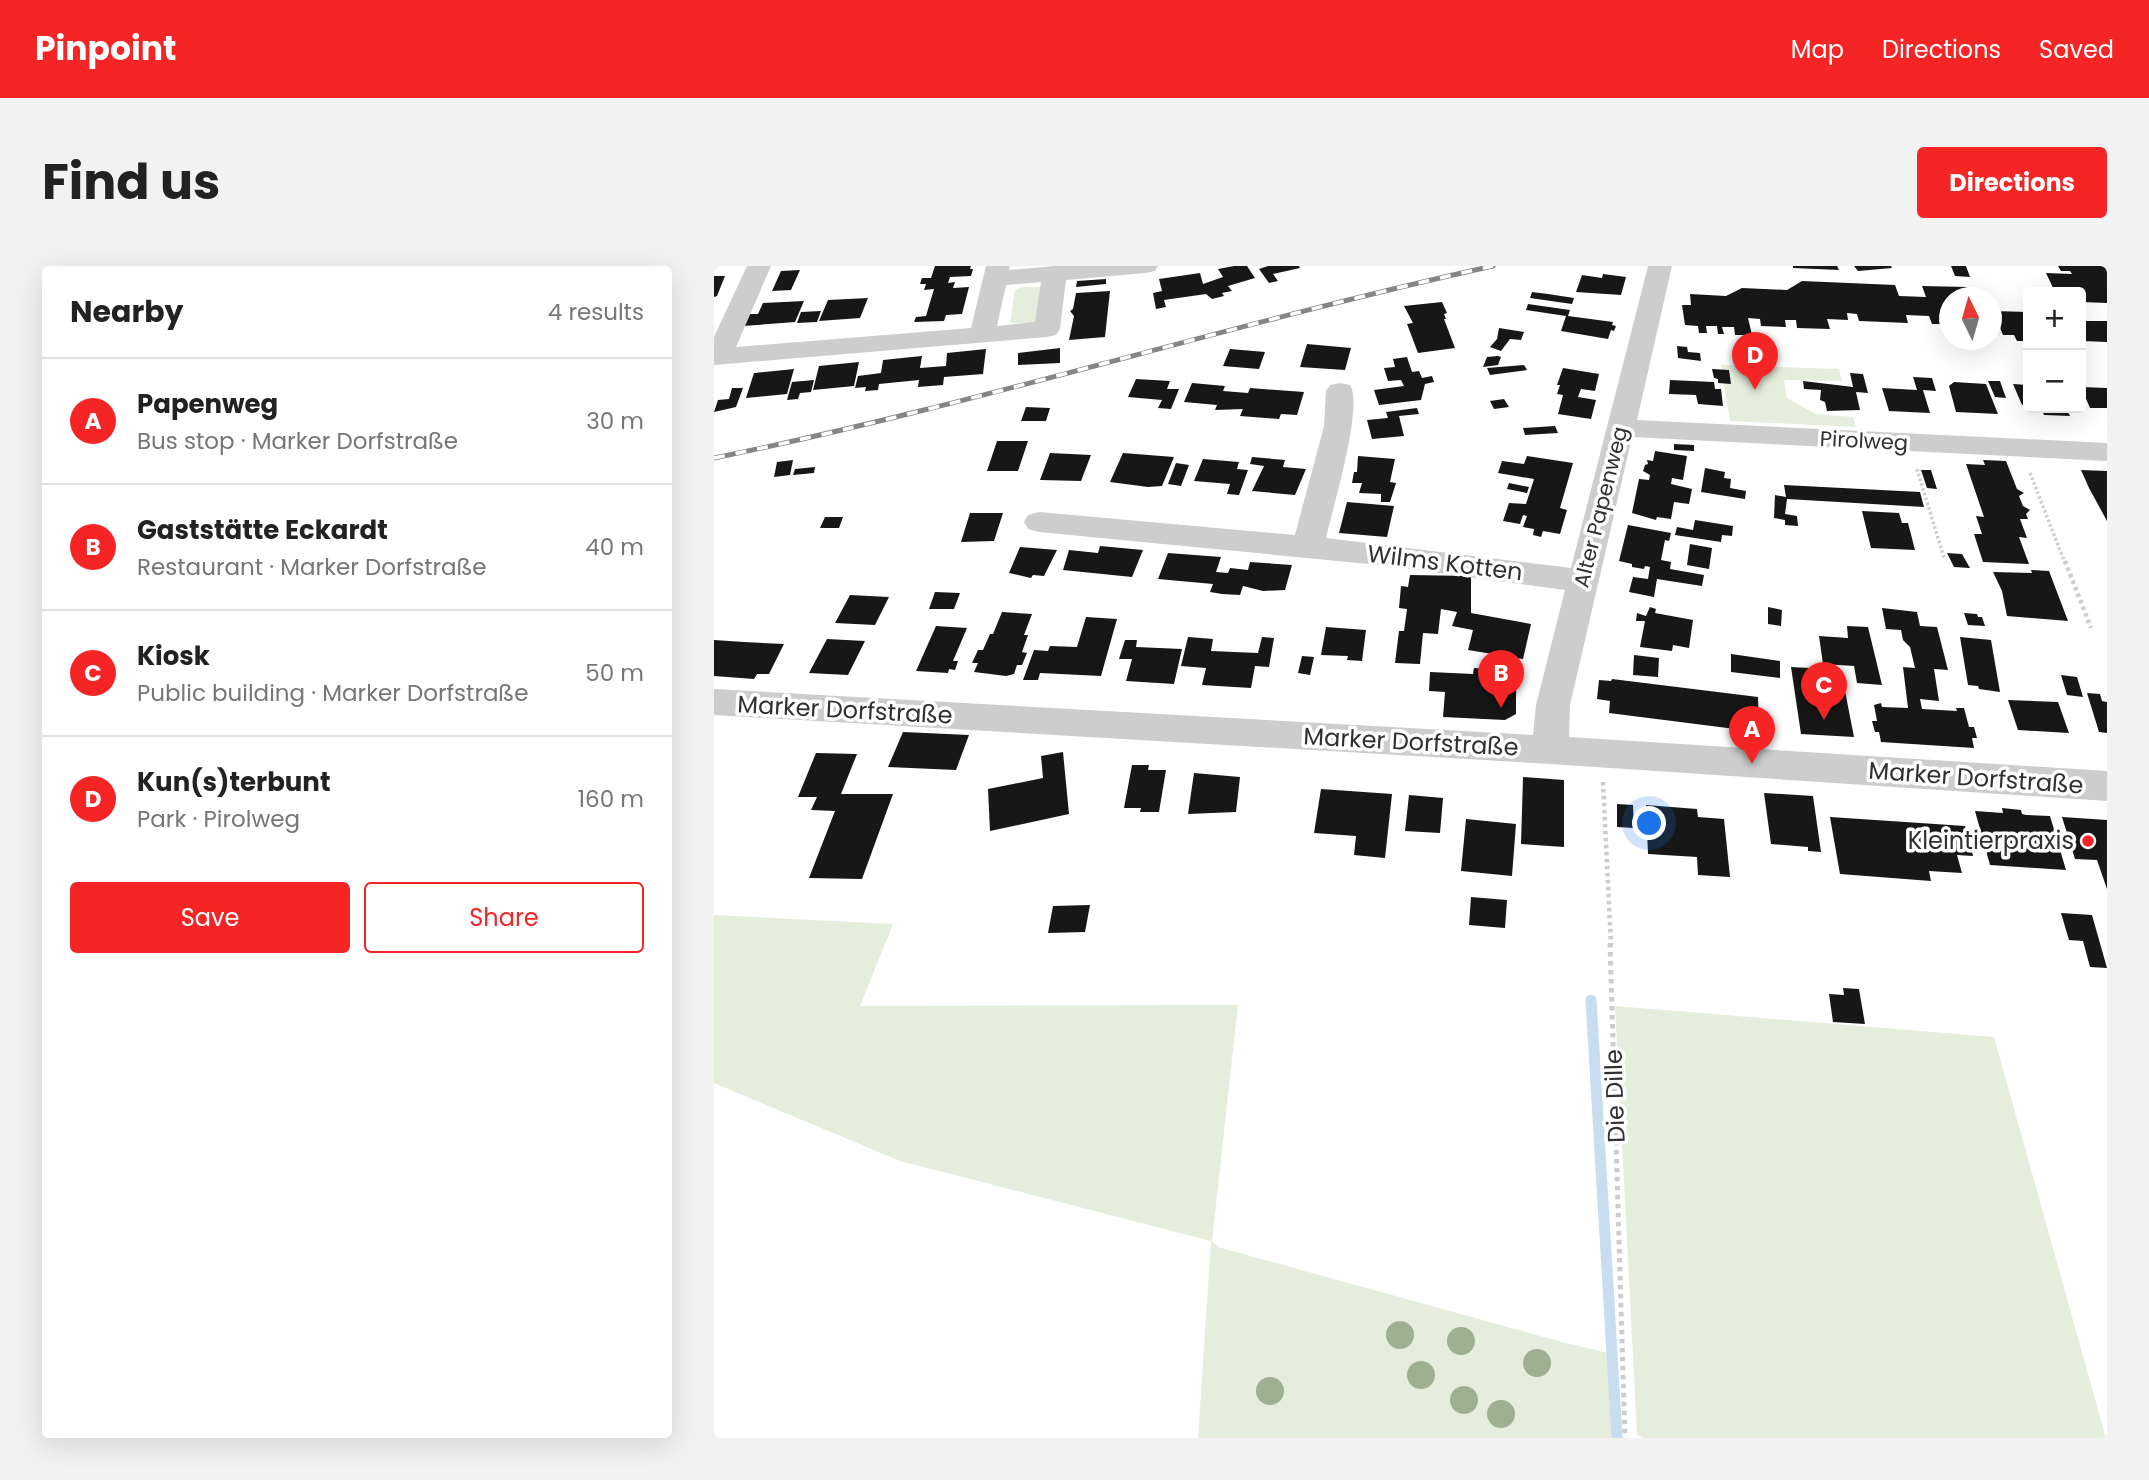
<!DOCTYPE html>
<html lang="en">
<head>
<meta charset="utf-8">
<style>
  :root { --surface:#fff; --page:#f2f2f2; --text:#222; --muted:#767676; --line:#e0e0e0; --accent:#f52425 }
  body { margin:0; font-family:Poppins,sans-serif; background:var(--page); color:var(--text) }
  .controls { position:absolute; right:21px; top:21px; display:grid; overflow:hidden; border-radius:7px; box-shadow:0 7px 28px #0002 }
  .controls button { width:63px; height:63px; display:grid; place-items:center; padding:0; border:0; border-bottom:2px solid var(--line); background:var(--surface); color:var(--text); font:35px sans-serif }
  .compass { position:absolute; left:1225px; top:21px; width:63px; height:63px; border-radius:50%; background:var(--surface); box-shadow:0 7px 28px #0002; rotate:355deg }
  .you { position:absolute; left:936px; top:558px; width:24px; height:24px; margin:-18px; border:5px solid #fff; border-radius:50%; background:#1a73e8; box-shadow:0 0 0 10px #1a73e833 }
  .badge { display:grid; place-items:center; width:46px; height:46px; border-radius:50%; background:var(--accent); color:#fff; font-size:23px; font-weight:700 }
  .pin { position:absolute; translate:-50% -58px; filter:drop-shadow(0 2px 4px #0008) }
  .pin::after { content:''; position:absolute; top:37px; width:24px; height:21px; background:inherit; clip-path:polygon(0 0,100% 0,50% 100%) }
  .list { margin:0; padding:0; list-style:none }
  h2 { display:flex; justify-content:space-between; align-items:center; height:91px; margin:0; padding:0 28px; font-size:30px }
  h2 small { font-size:23px; font-weight:400; color:var(--muted) }
  .list li { display:grid; grid-template-columns:46px 1fr auto; gap:21px; align-items:center; box-sizing:border-box; height:126px; padding:0 28px; border-top:2px solid var(--line) }
  .list b { display:block; font-size:26px; white-space:nowrap }
  .list p { margin:0; font-size:23px; white-space:nowrap; color:var(--muted) }
  .list em { font-size:23px; font-style:normal; color:var(--muted) }
  .actions { display:flex; gap:14px; padding:21px 28px }
  .actions a { flex:1; padding:16px 0; border:2px solid var(--accent); border-radius:7px; text-align:center; font-size:24px; color:var(--accent) }
  .actions .main { background:var(--accent); color:#fff }
  .map { position:relative; flex:none; width:1393px; height:1172px; overflow:hidden; border-radius:7px }
  header { display:flex; align-items:center; gap:42px; box-sizing:border-box; height:98px; padding:0 35px; background:var(--accent); color:#fff }
  header strong { font-size:33px }
  nav { display:flex; gap:38px; margin-inline-start:auto; font-size:24px }
  .intro { display:flex; align-items:center; justify-content:space-between; box-sizing:border-box; height:168px; padding:0 42px }
  h1 { margin:0; font-size:49px }
  .button { padding:18px 32px; border-radius:7px; background:var(--accent); color:#fff; font-size:24px; font-weight:700 }
  main { display:flex; gap:42px; padding:0 42px }
  aside { flex:1; background:var(--surface); border-radius:7px; box-shadow:0 7px 28px #0002 }
  .map>svg:first-child { display:block }
  .green { fill:#e5eedd }
  .lines { fill:none; stroke-linecap:round; stroke-linejoin:round }
  .stream { stroke:#c8ddef; stroke-width:11 }
  .building { fill:#171717 }
  .path-far2 { stroke:#cdcdcd; stroke-width:3.5; stroke-dasharray:2.5 2.5; stroke-linecap:butt }
  .path-far1 { stroke:#cdcdcd; stroke-width:4.5; stroke-dasharray:3.5 3.5; stroke-linecap:butt }
  .path { stroke:#cdcdcd; stroke-width:5; stroke-dasharray:4.5 4.5; stroke-linecap:butt }
  .minor { fill:#cdcdcd; fill-rule:evenodd }
  .rail-casing { stroke:#858585; stroke-width:5 }
  .rail { stroke:#fff; stroke-width:3.5; stroke-dasharray:11; stroke-linecap:butt }
  .tree { fill:#9eb092 }
  .poi-dot { fill:#f52425; stroke:#fff; stroke-width:2.5 }
  .labels { text-anchor:middle; stroke-width:7; stroke-linejoin:round; paint-order:stroke }
  .far-street-label { font-size:21px; fill:#303030; stroke:#fff }
  .street-label { font-size:24px; fill:#303030; stroke:#fff }
  .poi-label { font-size:24px; fill:#303030; stroke:#fff; text-anchor:end }
</style>
</head>
<body>
<header>
<strong>Pinpoint</strong>
<nav><a>Map</a><a>Directions</a><a>Saved</a></nav>
</header>
<div class="intro"><h1>Find us</h1><a class="button">Directions</a></div>
<main>
<aside>
<h2>Nearby<small>4 results</small></h2>
<ul class="list">
<li><span class="badge">A</span><div><b>Papenweg</b><p>Bus stop · Marker Dorfstraße</p></div><em>30 m</em></li>
<li><span class="badge">B</span><div><b>Gaststätte Eckardt</b><p>Restaurant · Marker Dorfstraße</p></div><em>40 m</em></li>
<li><span class="badge">C</span><div><b>Kiosk</b><p>Public building · Marker Dorfstraße</p></div><em>50 m</em></li>
<li><span class="badge">D</span><div><b>Kun(s)terbunt</b><p>Park · Pirolweg</p></div><em>160 m</em></li>
</ul>
<div class="actions"><a class="main">Save</a><a>Share</a></div>
</aside>
<div class="map">
<svg width="1393" height="1172" viewBox="0 0 1393 1172">
  <rect width="100%" height="100%" fill="#fff"/>
  <!-- green -->
  <path class="green" d="M308 21H327L323 58 296 57 301 24Z
    M1007 99 1125 103 1128 115 1070 114 1073 132 1102 148 1139 151 1142 161 1016 155Z
    M0 649 179 658 146 740 524 739 498 975 504 981 848 1076 902 1089 906 1172H484L497 975 186 895 0 817Z
    M901 740 1280 771 1392 1172H930L923 1169Z"/>
  <g class="lines">
    <!-- stream -->
    <path class="stream" d="M877 734 903 1172"/>
  </g>
  <!-- building -->
  <path class="building" d="M221 0H257L256 3H259L257 10 236 11 234 17 241 16 239 22 255 21 248 48 232 49 230 55 200 56 202 51 212 50 220 23 210 24 212 18H206L208 12H217Z
    M520 0H533L541 12 514 20 518 25 508 27 510 30 498 33 492 28 450 34 452 41 442 43 439 27 448 25 445 13 486 7 489 18 509 11 504 3Z
    M554 0H585L586 2 559 8 564 15 555 17 545 3Z
    M1079 0H1123L1125 4 1079 2Z
    M1140 0H1177L1178 2 1144 5Z
    M1237 0H1252L1256 11 1241 10Z
    M1344 0H1393V37L1367 36V26H1341L1332 7 1358 8 1356 5H1347Z
    M86 4 77 24 58 25 67 5Z
    M889 8 912 11 907 29 862 26 868 9 888 12Z
    M0 10H11L3 30 0 31Z
    M392 13V18L362 21 363 15Z
    M1088 15 1181 19 1185 30 1212 31 1208 20 1253 21 1258 32H1236V66H1229L1226 58H1218L1215 50 1192 49 1194 57 1145 55 1143 48 1133 47 1134 54 1113 53 1116 63 1083 62 1082 54H1071L1072 61 1047 60 1046 53 1034 52 1038 69H1021L1020 61H1008L1010 68H1004L1003 60H992L993 67H985L984 60 971 59 968 39H977L976 28 1012 30 1028 22 1073 24Z
    M396 25 391 71 355 74 360 50 356 45 359 43 362 27Z
    M818 26 834 28 860 32 858 38 816 32Z
    M154 32 146 52 105 55 114 34Z
    M90 35 81 56 29 60 34 48H44L49 37Z
    M728 36 733 47 730 48 732 53H730L741 82 704 87 693 58 699 57 690 40Z
    M814 38 856 44 854 50 899 56 898 59 902 60 900 65 897 64 894 73 847 65 852 50 812 44Z
    M107 45 103 56 83 57 87 46Z
    M1279 45 1314 46V75H1303L1300 69H1289Z
    M1367 55H1393V76L1367 75Z
    M785 62 810 66 807 74 796 73 787 85 776 81 783 73Z
    M593 78 637 82 631 104 586 101Z
    M963 80 973 81 974 86 986 87 987 95 964 92Z
    M346 82V97L304 99V87Z
    M272 83 269 108 230 111 229 119 204 121 205 114 165 118 164 124 151 125 152 121 141 122 144 110 167 107 169 94 208 90 206 102 232 100 233 87Z
    M516 83 551 86 545 103 509 100Z
    M693 91 698 106 705 105 708 112 718 110 720 116 711 118 707 134 665 139 660 124 690 120 687 114 674 115 670 102 681 101 679 93Z
    M773 91 784 90 787 91 784 99 769 101Z
    M145 96 140 120 99 124 105 100Z
    M810 99 813 104 776 109 773 102Z
    M849 102 885 108 881 125 867 123 864 131 882 134 877 153 844 148 849 129 843 128 846 119H843Z
    M80 103 73 128 32 132 40 107Z
    M998 103 1015 104 1017 118 1004 117V113L1000 112Z
    M1136 107 1149 108 1154 127 1142 126 1146 144 1113 145 1111 136 1106 134 1107 124 1090 123 1089 115 1139 121Z
    M1199 111 1218 112 1222 125 1209 124 1216 147 1175 145 1168 122 1203 124Z
    M422 113 456 115 453 123H465L457 143 444 142 448 134 414 131Z
    M100 114 97 126 86 127 84 133 73 134 78 116Z
    M956 114 1000 116 1001 123H1007L1009 140 984 138 982 129 955 128Z
    M1274 115H1286L1292 132 1281 131Z
    M1240 116 1272 118 1284 148 1242 146 1235 120Z
    M478 117 511 120 509 125 534 127 536 122 590 126 583 149 567 148 565 153 526 150 529 143 501 144 503 139 470 136Z
    M1299 118 1314 119V139H1308Z
    M1367 121 1393 122V142H1376Z
    M18 122H29L22 141 0 146 4 134 15 133Z
    M790 133 795 141 780 143 776 135Z
    M312 141 336 142 332 155H307Z
    M703 142 705 148 685 150 690 170 658 173 653 154 674 152 672 146Z
    M1327 142H1352L1356 150 1330 149Z
    M841 160 844 167 811 169 809 162Z
    M283 175H314L304 205H273Z
    M960 178 980 179V185L960 184Z
    M941 185 973 190 969 214 958 212 957 218 978 223 975 238 960 236 957 253 943 251 942 254 918 247 925 213 935 214 936 209 929 205 931 199 934 198 933 194 939 195Z
    M336 187 377 189 367 215 326 214Z
    M409 187 460 191 448 220 434 221 396 216Z
    M644 190 681 193 676 216 682 217 676 236H667V228L645 227 648 217H638L640 206H643Z
    M813 190 859 197 846 242 853 244 846 268 829 265 827 271 819 269 820 263 809 261 813 250 809 249 806 258 789 255 795 237 812 238 820 213 784 207 788 195 810 198Z
    M538 191 571 194 569 201 592 203 581 229 538 225 550 200 536 198Z
    M489 193 525 196 523 203 534 204 525 229 513 228 516 218 480 215Z
    M79 194 76 209 60 211 63 196Z
    M1269 194 1292 195 1303 223 1310 227 1305 230 1309 240 1316 244 1312 248 1314 253H1306L1313 272 1305 271 1315 298 1269 296 1260 268H1268L1262 250 1270 251 1252 198 1271 199Z
    M462 197 475 199 467 220 454 218Z
    M101 201 100 207 79 209 81 203Z
    M991 202 1011 206 1010 212 1017 213 1016 222 1032 225 1031 233 987 226Z
    M1207 204H1217L1223 223 1213 222Z
    M1367 204 1393 205V255L1375 222Z
    M795 217 815 221 813 227 793 223Z
    M1070 219 1206 226 1210 241 1073 233 1071 248 1083 250 1084 260 1071 259V254L1060 252 1061 229 1072 231Z
    M633 236 680 240 673 271 625 267Z
    M1148 245 1185 247 1188 257H1194L1201 284 1157 282Z
    M256 247H289L280 275 247 276Z
    M111 251H129L125 262H106Z
    M981 254 1019 260 1018 270 1008 269 1007 276 961 269 963 261 979 264Z
    M914 259 957 267 955 275 951 274 947 294 957 296 956 303 990 309 988 320 943 313 940 331 915 326 919 311 934 313 936 301 931 300 930 303 918 301V298L905 295Z
    M976 278 998 282 995 303 973 299Z
    M386 280 429 284 418 311 349 304 355 284 384 287Z
    M306 281 343 284 330 310 319 309 317 312 295 307Z
    M454 287 507 291 502 306 514 307 516 302 534 304 536 296 578 299 571 324 549 325 529 320 526 329 508 328 496 326 499 318 444 313Z
    M1233 287 1248 288 1256 302 1240 301Z
    M1317 304 1335 305 1354 355 1293 350 1288 325 1279 306 1318 307Z
    M696 309 757 310V347L817 358 809 393 754 384 759 364 738 360 743 346 727 343 724 368 709 367 706 398 681 397 685 365H690L693 343 685 342 687 320 694 321Z
    M221 326 246 327 240 343H215Z
    M136 329 175 331 161 359 121 357Z
    M936 341 942 343 941 347 979 354 975 382 959 379 958 385 926 381 931 355H922L923 347 932 350Z
    M1054 341 1068 344 1067 360 1054 358Z
    M1168 342 1203 346 1206 360 1223 361 1234 404 1220 403 1225 435 1206 433 1208 443 1243 445 1242 442H1250L1255 461H1260L1263 472H1258L1260 482 1167 476 1165 466H1161L1158 455H1163L1160 439 1167 437 1168 441 1194 442 1189 401 1201 402 1196 381 1189 374 1187 364 1172 363Z
    M288 346 318 348 310 369H314L308 386 313 387 308 399H303L300 408 292 410 260 406 264 397H258L264 384H269L276 368H279Z
    M1250 347 1263 348 1264 351H1268L1271 360 1254 359Z
    M372 351 403 353 387 410 326 407 324 414H309L320 384 334 385 336 380 363 381Z
    M222 360 253 362 239 395H244L241 404 235 403 234 407 202 405Z
    M1133 360 1154 361 1168 419 1143 417 1140 400 1109 398 1105 370 1134 372Z
    M612 361 652 364 648 395 633 394 634 390 607 389Z
    M474 371 499 373 497 385 544 387 548 371 560 372 555 401 541 400 537 422 488 419 492 402 467 400Z
    M1246 371 1277 374 1286 426 1265 423 1264 420 1254 419Z
    M113 373 151 375 134 409 95 407Z
    M0 374 30 376 70 378 55 408H43L40 413 0 410Z
    M411 374H423L422 381 468 383 460 418 412 415 418 393H405Z
    M1017 388 1066 395V412L1017 406Z
    M920 389 945 392 944 411 919 409Z
    M588 390 600 391 596 409 584 407Z
    M1077 401 1096 402 1098 422 1131 425 1140 471 1087 468Z
    M760 402 788 404V410L802 411V448L791 454 729 451 731 426 715 425 716 406 759 408Z
    M1347 409 1363 411 1369 431 1353 429Z
    M898 413 1044 431 1045 466 895 447 896 435 883 433 885 414 897 415Z
    M1373 427 1386 428 1388 435 1393 436V467L1385 466Z
    M1294 434 1344 436 1355 467 1304 464Z
    M189 466 255 469 242 504 174 501Z
    M349 486 355 548 276 565 274 523 329 512 327 490Z
    M102 487 143 488 127 528H179L148 613 95 612 121 545 97 544 103 531H84Z
    M418 499H435L434 504H452L445 546H426L427 542H410Z
    M480 507 526 511 522 546 474 548Z
    M809 511 850 514V581L807 578Z
    M607 523 678 528 671 592 640 589 642 570 600 567Z
    M1050 527 1099 530 1107 586 1094 585V581L1057 578Z
    M695 529 729 532 726 567 691 565Z
    M903 538 919 539 920 562 903 561Z
    M932 539 983 543 984 551 1010 553 1016 611 984 609 983 591 934 588Z
    M1288 542 1307 544 1308 548 1312 549 1336 550 1352 604 1276 599 1261 545 1289 547Z
    M1116 551 1251 560 1259 590 1243 589 1248 607 1215 605 1217 615 1126 608Z
    M1348 551 1393 554V623L1383 594 1361 593Z
    M752 553 802 558 798 610 747 605Z
    M757 631 793 634 791 662 755 659Z
    M376 639 371 666 334 667 339 640Z
    M1347 647 1378 649 1393 702 1376 701 1369 675 1355 674Z
    M1129 722 1145 723 1151 758 1119 756 1115 728 1130 729Z"/>
  <g class="lines">
    <!-- path-far2 -->
    <path class="path-far2" d="M1203 203 1230 292
      M1316 207 1351 297"/>
    <!-- path-far1 -->
    <path class="path-far1" d="M1351 295 1377 362
      M889 516 897 679"/>
    <!-- path -->
    <path class="path" d="M896 677 911 1172"/>
    <!-- minor -->
    <path class="minor" d="M33 0H57L22 81 257 62 272 0H296L295 4 340 0H444L441 5 432 7 352 14 346 63 342 69 333 71 0 99V71ZM327 16 321 56 283 60 292 19Z
      M934 0H958L923 154 1393 177V195L918 171 856 439 855 471 1393 505V535L836 498 0 449V423L819 469 822 439 851 324 665 299 325 266 314 263 310 256 314 249 325 246 581 269 610 160 612 125 616 119 626 117 636 119C650 139 618 244 612 272L857 302Z"/>
    <!-- rail casing -->
    <g class="rail-casing">
      <path id="rail" d="M0 192C262 139 518 57 779 0"/>
    </g>
    <!-- rail -->
    <use href="#rail" class="rail"/>
  </g>
  <!-- trees -->
  <g class="tree">
    <circle cx="686" cy="1069" r="14"/>
    <circle cx="747" cy="1075" r="14"/>
    <circle cx="823" cy="1097" r="14"/>
    <circle cx="707" cy="1109" r="14"/>
    <circle cx="556" cy="1125" r="14"/>
    <circle cx="750" cy="1134" r="14"/>
    <circle cx="787" cy="1148" r="14"/>
  </g>
  <!-- markers -->
  <circle class="poi-dot" cx="1374" cy="575" r="7"/>
  <g class="labels">
    <!-- far-street labels -->
    <g class="far-street-label">
      <text transform="translate(1150 175) rotate(3)" y="7">Pirolweg</text>
      <text transform="translate(887 241) rotate(-76)" y="7">Alter Papenweg</text>
    </g>
    <!-- street labels -->
    <g class="street-label">
      <text transform="translate(731 297) rotate(7)" y="8">Wilms Kotten</text>
      <text transform="translate(131 444) rotate(3)" y="8">Marker Dorfstraße</text>
      <text transform="translate(697 476) rotate(3)" y="8">Marker Dorfstraße</text>
      <text transform="translate(1262 512) rotate(4)" y="8">Marker Dorfstraße</text>
      <text transform="translate(901 830) rotate(-92)" y="8">Die Dille</text>
    </g>
    <!-- poi labels -->
    <g class="poi-label">
      <text x="1360" y="583">Kleintierpraxis</text>
    </g>
  </g>
</svg>
<div class="controls">
<button>+</button>
<button>−</button>
</div>
<svg class="compass" viewBox="-18 -18 36 36"><path d="M0-13l5 13h-10z" fill="#e53935"/><path d="M0 13l5-13h-10z" fill="#767676"/></svg>
<div class="you"></div>
<div class="pin badge" style="left:1038px;top:498px">A</div>
<div class="pin badge" style="left:787px;top:442px">B</div>
<div class="pin badge" style="left:1110px;top:454px">C</div>
<div class="pin badge" style="left:1041px;top:124px">D</div>
</div>
</main>
</body>
</html>
